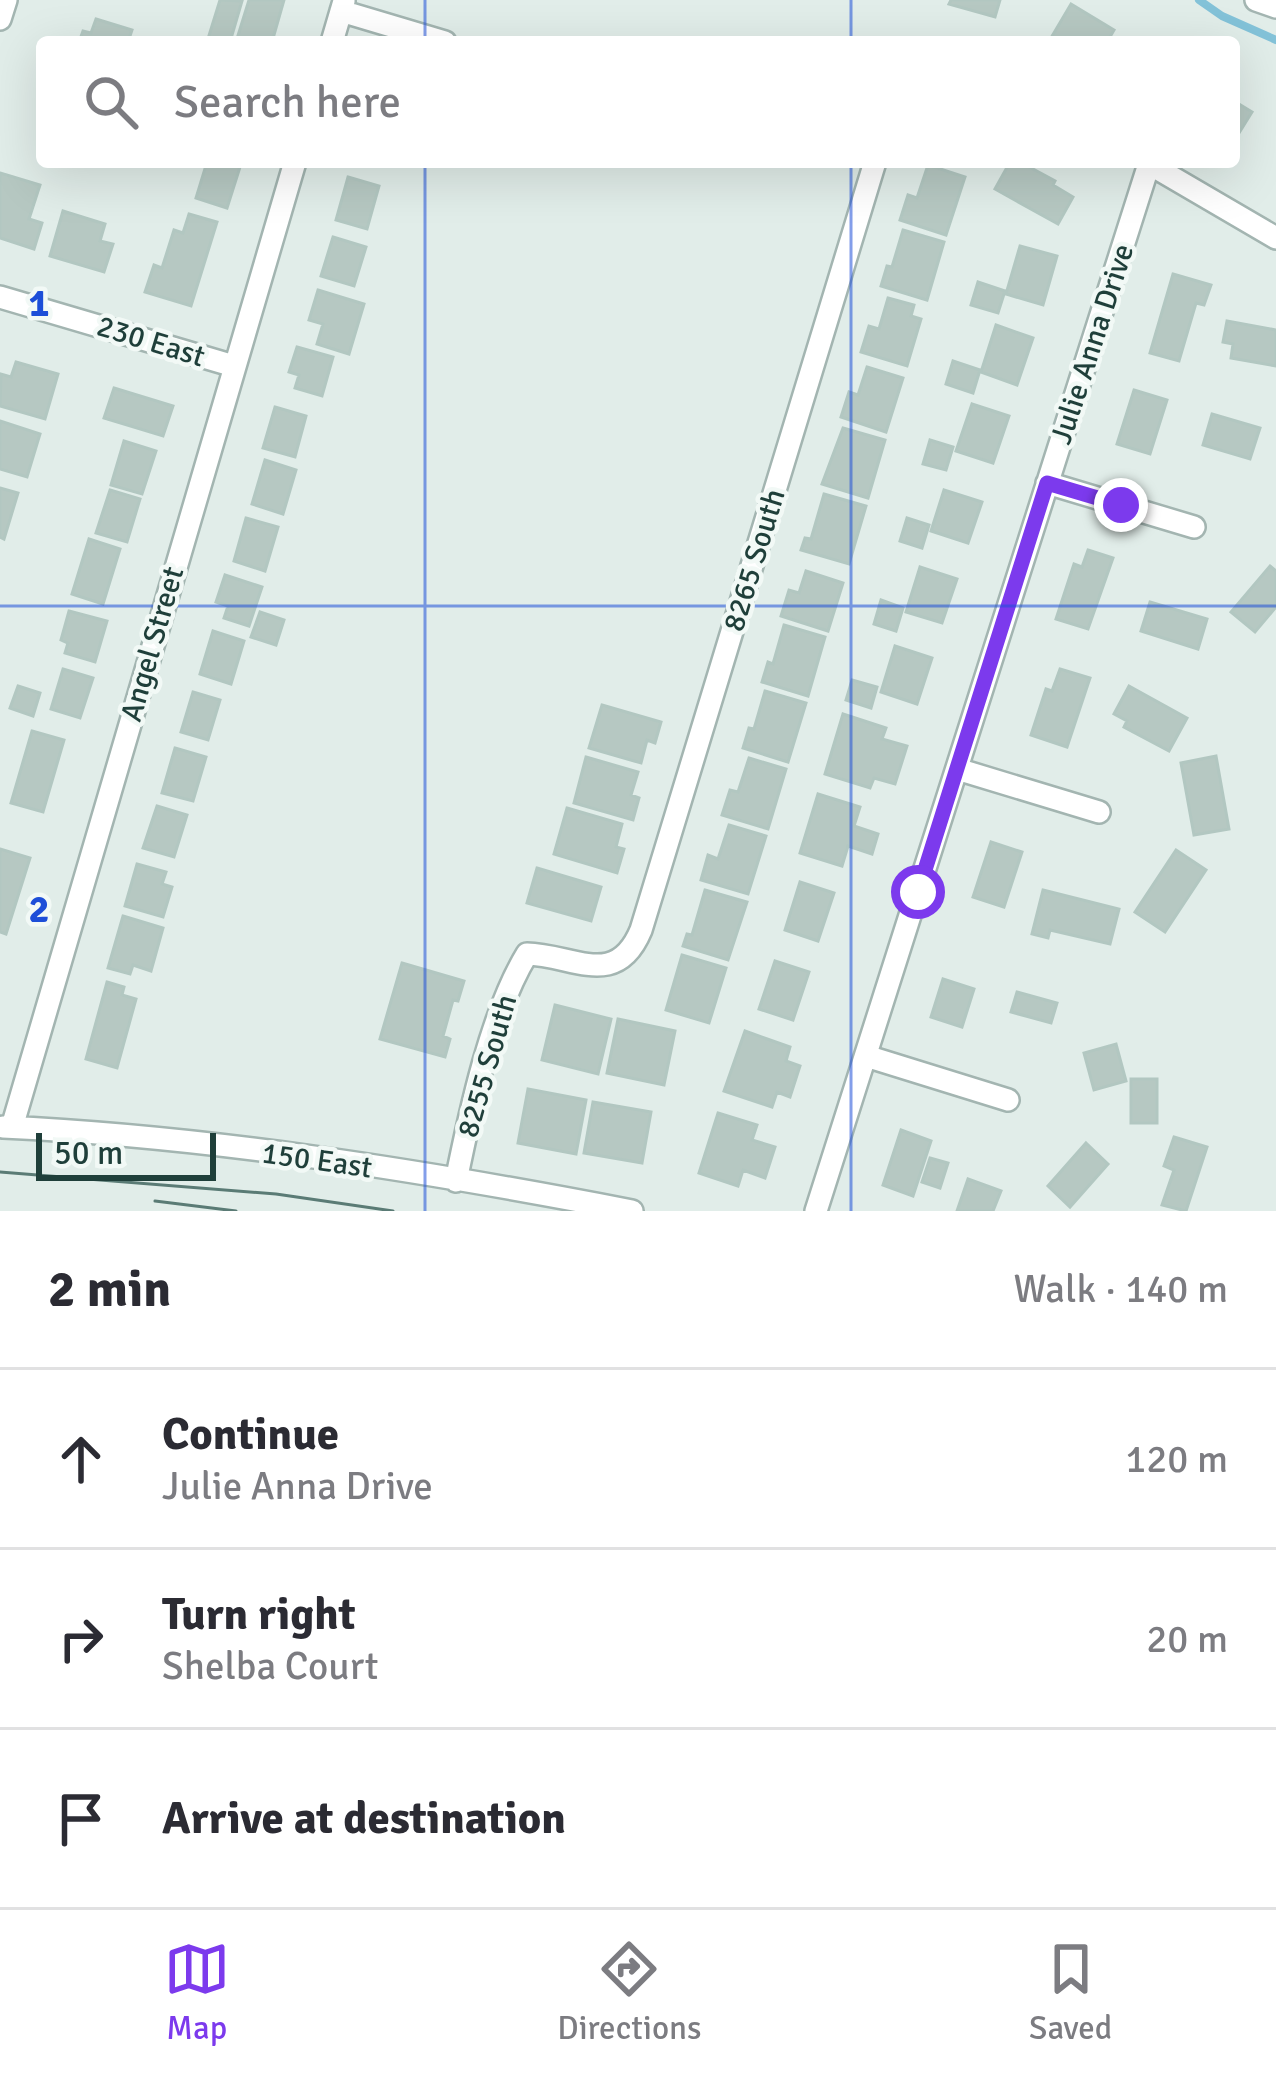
<!DOCTYPE html>
<html lang="en">
<head>
<meta charset="utf-8">
<style>
  :root { --surface:#fff; --page:#f2f2f3; --text:#2b2b33; --muted:#7c7c81; --line:#e1e1e2; --accent:#7c3aed }
  body { margin:0; font-family:Signika,sans-serif; background:var(--page); color:var(--text) }
  .scale { position:absolute; left:36px; bottom:30px; width:180px; box-sizing:border-box; padding-left:12px; border:6px solid #1f3f3a; border-top:0; font-size:33px; line-height:42px; white-space:nowrap; color:#1f3f3a; -webkit-text-stroke:9px #f2f9f6; paint-order:stroke }
  .stop { position:absolute; width:36px; height:36px; margin:-27px; border:9px solid #7c3aed; border-radius:50%; background:#fff }
  .stop.end { background:#7c3aed; border-color:#fff; box-shadow:0 3px 12px #0008 }
  .list { margin:0; padding:0; list-style:none }
  h2 { display:flex; justify-content:space-between; align-items:center; height:156px; margin:0; padding:0 48px; font-size:51px }
  h2 small { font-size:39px; font-weight:400; color:var(--muted) }
  .list li { display:grid; grid-template-columns:78px 1fr auto; gap:36px; align-items:center; box-sizing:border-box; height:180px; padding:0 48px; border-top:3px solid var(--line) }
  .list b { display:block; font-size:45px; white-space:nowrap }
  .list p { margin:0; font-size:39px; white-space:nowrap; color:var(--muted) }
  .list em { font-size:39px; font-style:normal; color:var(--muted) }
  .icon { flex:none; width:66px; height:66px; fill:none; stroke:currentColor; stroke-width:2; stroke-linecap:round; stroke-linejoin:round }
  .map { position:relative; flex:none; width:1276px; height:1211px; overflow:hidden }
  .search { position:absolute; background:var(--surface); box-shadow:0 12px 48px #0002; left:36px; right:36px; top:36px; height:132px; display:flex; align-items:center; gap:30px; box-sizing:border-box; padding:0 42px; border-radius:12px; color:var(--muted); font-size:45px }
  .sheet { height:696px; background:var(--surface) }
  nav { display:flex; justify-content:space-around; align-items:center; box-sizing:border-box; height:168px; border-top:3px solid var(--line); background:var(--surface); font-size:33px; color:var(--muted) }
  nav a { display:grid; justify-items:center; gap:6px }
  nav .on { color:var(--accent) }
  .map>svg:first-child { display:block }
  .lines { fill:none; stroke-linecap:round; stroke-linejoin:round }
  .stream { stroke:#83c2d8; stroke-width:8 }
  .building { fill:#b6c8c2; stroke:#b2c7c1; stroke-width:3 }
  .street-casing { stroke:#a3b5b1; stroke-width:26 }
  .street { stroke:#fff; stroke-width:21 }
  .tram { stroke:#5a7b75; stroke-width:3 }
  .route { stroke:#7c3aed; stroke-width:15 }
  .grid { fill:none; stroke:#1d4ed8; stroke-width:3; stroke-opacity:0.55 }
  .labels { text-anchor:middle; stroke-width:9; stroke-linejoin:round; paint-order:stroke }
  .street-label { font-size:30px; fill:#1f3f3a; stroke:#f2f9f6 }
  .grid-label { font-size:39px; text-anchor:middle; font-weight:bold; fill:#1d4ed8; stroke:#f2f9f6; stroke-width:9; stroke-linejoin:round; paint-order:stroke }
</style>
</head>
<body>
<div class="map">
<svg width="1276" height="1211" viewBox="0 0 1276 1211">
  <rect width="100%" height="100%" fill="#e1ede9"/>
  <g class="lines">
    <!-- stream -->
    <path class="stream" d="M1199 0 1222 16 1276 40"/>
  </g>
  <!-- building -->
  <path class="building" d="M220 0 242 1 230 42H207Z
    M249 0H284L272 42H236Z
    M951 0H1000L995 17 949 4Z
    M1071 4 1114 30 1107 42H1058L1051 38Z
    M96 19 132 30 128 42H79L83 31 91 33Z
    M1234 101 1252 112 1234 141Z
    M207 162 241 164 227 208 196 198Z
    M1010 162H1020L1055 181 1053 185 1073 197 1058 224 995 189Z
    M928 165 965 177 946 235 900 220 908 195 917 198Z
    M0 173 40 185 29 219 42 223 34 249 0 238Z
    M348 177 379 186 367 229 336 220Z
    M63 211 105 224 100 241 113 244 104 272 50 256Z
    M189 214 217 222 191 306 145 292 154 265 162 268 174 230 183 233Z
    M903 230 944 242 927 300 881 286 887 266 892 267Z
    M333 237 366 247 354 286 321 276Z
    M1020 246 1057 256 1043 305 1006 294Z
    M1173 274 1211 285 1204 305 1196 303 1179 361 1150 353Z
    M978 282 1005 291 998 313 971 305Z
    M318 290 364 304 349 354 317 344 323 324 309 320Z
    M888 298 914 305 911 316 921 319 907 366 861 352 869 326 879 329Z
    M1227 321 1276 330V366L1231 358 1233 344 1223 342Z
    M996 325 1033 338 1017 385 981 372Z
    M297 347 333 357 322 396 295 388 299 375 289 372Z
    M953 361 980 370 973 393 946 384Z
    M16 362 58 374 45 419 0 406 1 374 11 377Z
    M867 367 903 378 886 432 841 417 849 392 858 395Z
    M114 388 173 406 163 436 104 418Z
    M1134 390 1167 400 1150 454 1117 444Z
    M972 404 1009 416 993 463 956 451Z
    M275 407 306 416 295 457 263 448Z
    M1212 414 1260 428 1250 459 1203 445Z
    M0 421 40 434 27 477 0 469Z
    M843 428 885 440 868 498 822 484Z
    M930 440 953 447 946 470 923 464Z
    M124 441 156 451 142 494 111 485Z
    M265 460 296 470 283 514 252 504Z
    M0 488 18 493 4 539 0 537Z
    M110 490 140 499 127 542 96 533Z
    M944 490 982 502 968 543 931 531Z
    M824 494 866 506 849 564 801 550 805 538 811 539Z
    M246 518 278 527 265 571 234 561Z
    M907 518 929 525 922 548 900 541Z
    M89 539 120 549 103 604 72 594Z
    M1088 550 1113 558 1088 629 1056 619 1074 564 1082 567Z
    M1270 566 1276 571V607L1255 632 1231 612Z
    M920 567 957 579 942 623 906 612Z
    M806 571 843 583 828 631 781 616 789 590 799 593Z
    M225 575 262 587 249 626 224 618 228 606 216 602Z
    M881 600 903 608 896 631 874 624Z
    M1150 602 1207 619 1198 649 1141 631Z
    M69 611 107 621 95 662 65 653 68 643 61 640Z
    M260 612 284 620 276 645 251 637Z
    M784 625 825 637 808 696 762 682 768 662 773 664Z
    M213 631 244 641 231 684 200 674Z
    M895 646 932 658 917 704 881 692Z
    M63 669 93 678 80 718 51 709Z
    M1060 669 1090 678 1067 747 1031 735 1046 689 1052 691Z
    M852 680 877 687 871 708 846 700Z
    M18 686 40 693 33 716 10 708Z
    M1129 686 1187 718 1169 751 1124 727 1127 721 1114 714Z
    M765 691 806 703 788 762 743 748 749 728 754 729Z
    M193 692 220 700 208 740 181 732Z
    M602 705 661 722 655 743 647 740 641 763 589 748Z
    M843 714 886 728 882 739 907 746 895 784 874 778 870 788 825 774Z
    M32 731 64 740 43 812 11 803Z
    M175 748 206 757 193 801 162 793Z
    M1216 756 1229 829 1194 835 1181 763Z
    M586 757 638 772 631 795 639 798 633 820 574 803Z
    M749 758 786 769 768 829 722 815 730 790 738 792Z
    M818 794 860 807 854 826 878 834 872 854 848 846 842 866 800 853Z
    M157 806 187 815 174 857 143 848Z
    M567 808 622 824 616 847 624 849 617 873 554 854Z
    M729 825 766 836 748 894 701 880 708 855 718 859Z
    M991 842 1022 852 1004 907 973 897Z
    M0 849 30 858 6 934 0 932Z
    M1176 850 1206 870 1165 932 1135 912Z
    M137 864 166 872 162 884 172 887 163 917 125 906Z
    M537 868 601 887 591 921 527 903Z
    M800 882 834 893 818 941 785 930Z
    M705 890 747 902 728 960 683 946 687 934 692 935Z
    M1043 890 1119 909 1110 944 1050 930 1048 938 1032 934Z
    M123 916 163 928 151 971 133 965 130 974 108 968Z
    M682 955 726 968 709 1023 666 1010Z
    M775 961 809 972 793 1020 759 1009Z
    M402 963 464 981 458 1001 453 1000 443 1036 450 1039 445 1057 380 1039Z
    M943 979 974 989 962 1027 931 1017Z
    M107 982 124 987 122 995 136 999 117 1068 86 1059Z
    M1017 992 1057 1003 1051 1023 1011 1012Z
    M555 1005 611 1019 598 1074 542 1060Z
    M618 1019 675 1031 664 1085 607 1073Z
    M745 1031 790 1047 786 1061 800 1066 790 1097 777 1092 772 1107 724 1091Z
    M1116 1044 1126 1081 1094 1090 1084 1053Z
    M1131 1079H1157V1123H1131Z
    M528 1089 586 1100 576 1154 518 1143Z
    M593 1102 651 1112 642 1163 584 1153Z
    M718 1113 757 1125 752 1140 775 1147 765 1178 743 1170 738 1186 699 1173Z
    M901 1130 931 1141 913 1196 883 1185Z
    M1174 1137 1207 1147 1186 1211 1162 1205 1174 1170 1164 1166Z
    M1086 1143 1108 1164 1070 1207 1048 1186Z
    M930 1158 948 1163 940 1188 922 1182Z
    M968 1179 1001 1191 993 1211H957Z"/>
  <g class="lines">
    <!-- street casing -->
    <g class="street-casing">
      <path id="street" d="M1256 0 1276 7
        M341 11 445 42
        M0 19 6 0
        M332 42 344 1
        M1146 162 1276 238
        M0 297 234 366
        M1047 483 1194 527
        M957 769 1099 812
        M866 1056 1008 1100
        M3 1127C214 1137 425 1171 632 1211
        M12 1127 295 162
        M456 1181C470 1112 491 1013 527 954 574 955 616 990 641 930L875 162
        M816 1211 1149 164"/>
    </g>
    <!-- street -->
    <use href="#street" class="street"/>
    <!-- tram -->
    <path class="tram" d="M0 1172 276 1194 393 1211
      M155 1201 236 1211"/>
  </g>
  <g class="lines">
    <!-- route -->
    <path class="route" d="M918 892 1047 483 1121 505"/>
  </g>
  <!-- grid -->
  <path class="grid" d="M425 0V42M851 0V42M425 162V1211M851 162V1211M0 606H1276"/>
  <g class="labels">
    <!-- street labels -->
    <g class="street-label">
      <text transform="translate(151 341) rotate(17)" y="10">230 East</text>
      <text transform="translate(1092 344) rotate(-72)" y="10">Julie Anna Drive</text>
      <text transform="translate(754 560) rotate(-73)" y="10">8265 South</text>
      <text transform="translate(152 644) rotate(-74)" y="10">Angel Street</text>
      <text transform="translate(487 1066) rotate(-74)" y="10">8255 South</text>
      <text transform="translate(317 1160) rotate(8)" y="10">150 East</text>
    </g>
  </g>
  <g class="grid-label">
    <text x="39" y="316">1</text>
    <text x="39" y="922">2</text>
  </g>
</svg>
<div class="scale">50 m</div>
<div class="stop" style="left:918px;top:892px"></div>
<div class="stop end" style="left:1121px;top:505px"></div>
<div class="search"><svg class="icon" aria-label="search" viewBox="0 0 24 24"><circle cx="10" cy="10" r="6"/><path d="M15 15l6 6"/></svg>Search here</div>
</div>
<section class="sheet">
<h2>2 min<small>Walk · 140 m</small></h2>
<ul class="list">
<li><svg class="icon" aria-label="ahead" viewBox="0 0 24 24"><path d="M12 20V5M6 11l6-6 6 6"/></svg><div><b>Continue</b><p>Julie Anna Drive</p></div><em>120 m</em></li>
<li><svg class="icon" aria-label="right" viewBox="0 0 24 24"><path d="M7 20v-9h11M14 6l5 5-5 5"/></svg><div><b>Turn right</b><p>Shelba Court</p></div><em>20 m</em></li>
<li><svg class="icon" aria-label="arrive" viewBox="0 0 24 24"><path d="M6 21V4h12l-3 4 3 4H6"/></svg><div><b>Arrive at destination</b></div></li>
</ul>
</section>
<nav>
<a class="on"><svg class="icon" aria-label="map" viewBox="0 0 24 24"><path d="M3 6l6-2 6 2 6-2v14l-6 2-6-2-6 2zM9 4v14M15 6v14"/></svg>Map</a>
<a><svg class="icon" aria-label="directions" viewBox="0 0 24 24"><path d="M12 3l9 9-9 9-9-9zM9 14v-3h6M13 9l2 2-2 2"/></svg>Directions</a>
<a><svg class="icon" aria-label="saved" viewBox="0 0 24 24"><path d="M7 4h10v16l-5-4-5 4z"/></svg>Saved</a>
</nav>
</body>
</html>
